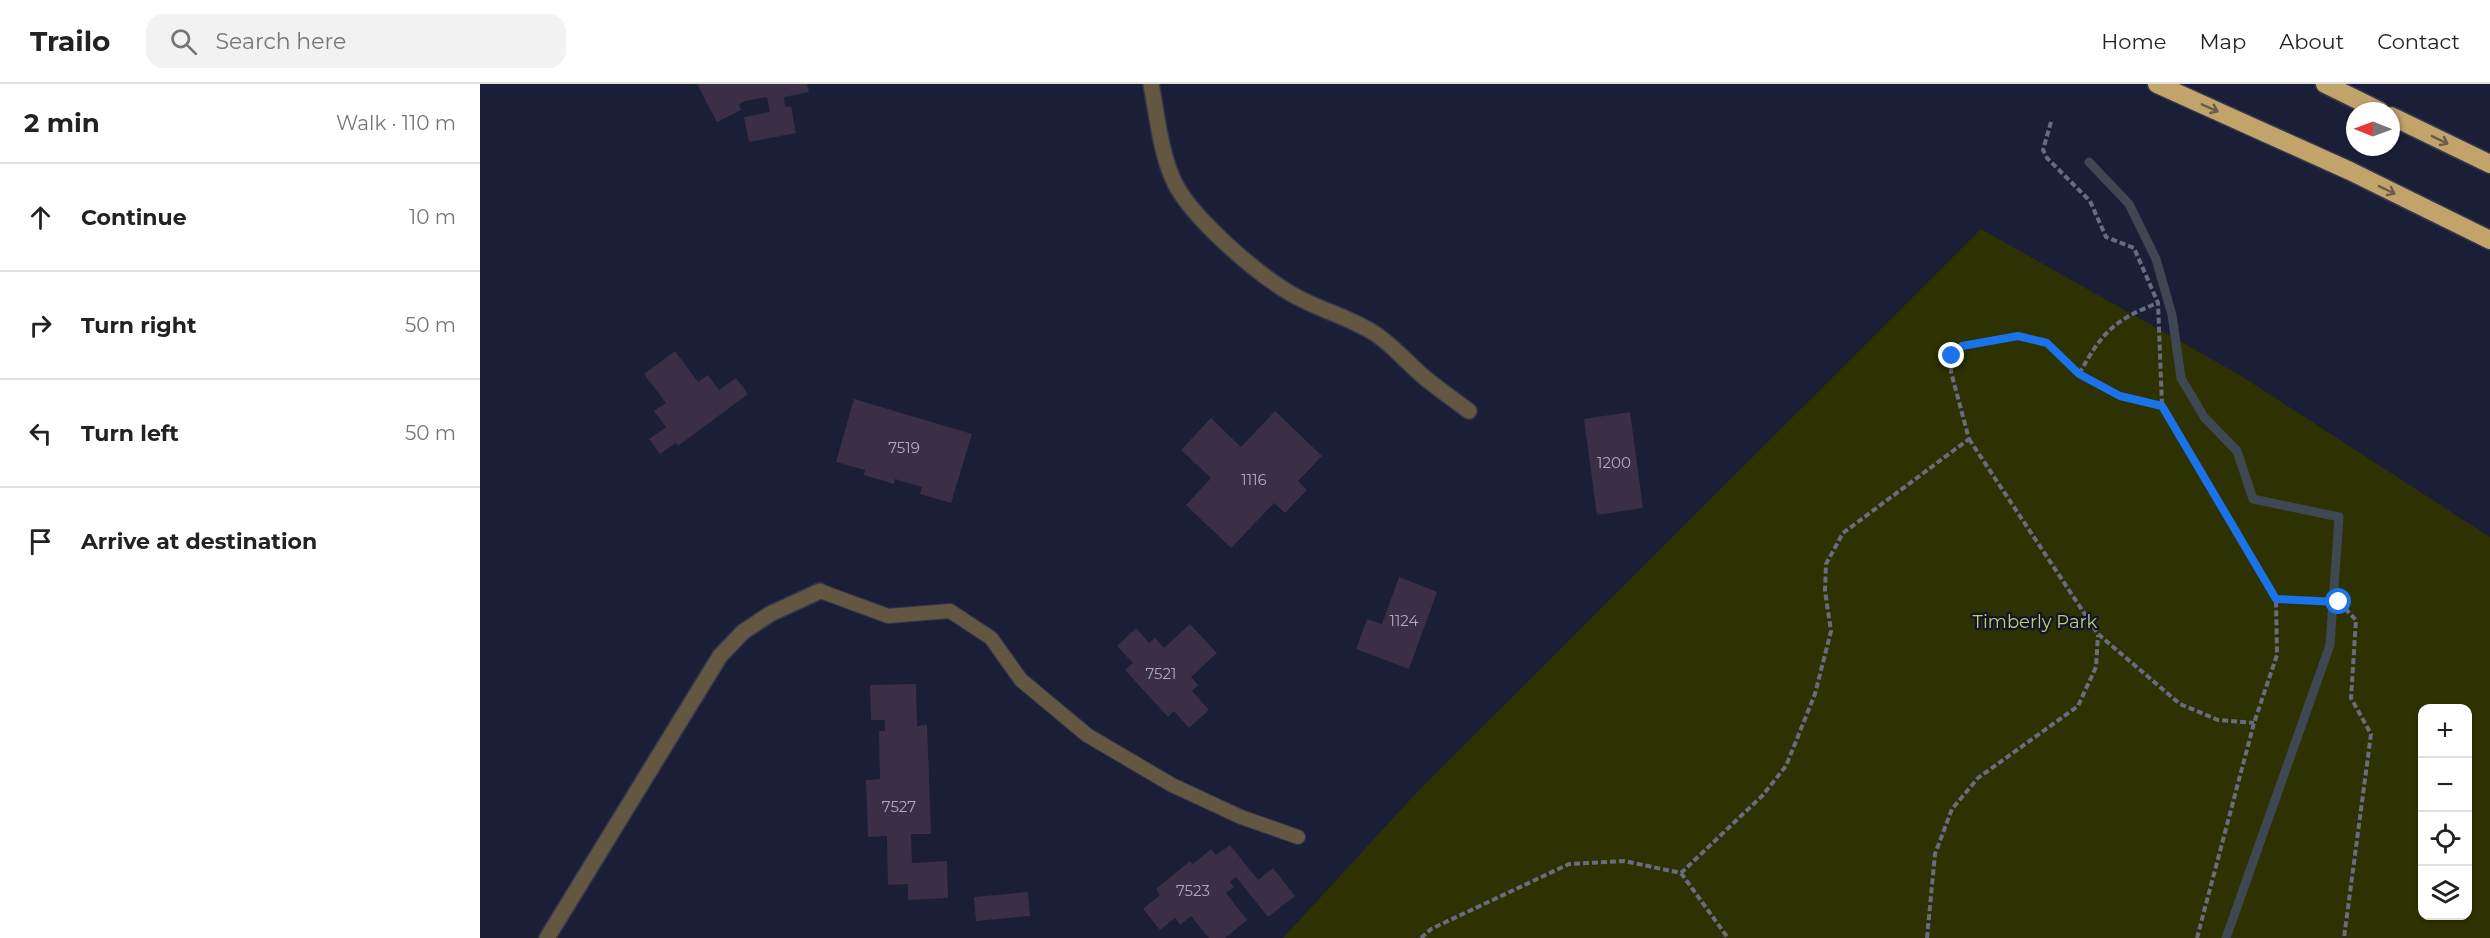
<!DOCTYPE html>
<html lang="en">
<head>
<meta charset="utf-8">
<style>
  :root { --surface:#fff; --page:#f2f2f2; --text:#222; --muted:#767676; --line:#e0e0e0 }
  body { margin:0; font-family:Montserrat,sans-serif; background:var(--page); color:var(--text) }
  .controls { position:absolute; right:18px; bottom:18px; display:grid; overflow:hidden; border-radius:12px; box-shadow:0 2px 4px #0004 }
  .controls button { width:54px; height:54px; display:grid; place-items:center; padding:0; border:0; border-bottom:2px solid var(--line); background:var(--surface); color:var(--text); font:30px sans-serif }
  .compass { position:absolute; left:1866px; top:18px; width:54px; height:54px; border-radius:50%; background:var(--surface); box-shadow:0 2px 4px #0004; rotate:271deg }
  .stop { position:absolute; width:18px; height:18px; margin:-14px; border:4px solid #1a73e8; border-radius:50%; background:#fff }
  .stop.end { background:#1a73e8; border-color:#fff; box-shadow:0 2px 6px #0008 }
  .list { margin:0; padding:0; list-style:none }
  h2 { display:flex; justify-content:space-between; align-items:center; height:78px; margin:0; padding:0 24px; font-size:26px }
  h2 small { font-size:20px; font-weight:400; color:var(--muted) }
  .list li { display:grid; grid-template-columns:39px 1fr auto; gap:18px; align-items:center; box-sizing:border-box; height:108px; padding:0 24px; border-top:2px solid var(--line) }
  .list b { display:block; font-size:22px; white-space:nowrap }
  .list em { font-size:20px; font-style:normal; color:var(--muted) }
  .icon { flex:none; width:33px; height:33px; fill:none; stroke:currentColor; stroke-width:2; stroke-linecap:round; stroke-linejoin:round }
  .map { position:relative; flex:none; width:2010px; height:854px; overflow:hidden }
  header { display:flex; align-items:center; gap:36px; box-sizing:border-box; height:84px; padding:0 30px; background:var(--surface); border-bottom:2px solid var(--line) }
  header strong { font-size:28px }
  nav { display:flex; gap:33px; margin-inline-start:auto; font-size:21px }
  .search { width:420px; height:54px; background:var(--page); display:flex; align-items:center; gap:15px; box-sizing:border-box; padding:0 21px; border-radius:18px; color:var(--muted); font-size:22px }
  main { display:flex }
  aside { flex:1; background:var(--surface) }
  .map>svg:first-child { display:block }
  .green { fill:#2e3102; fill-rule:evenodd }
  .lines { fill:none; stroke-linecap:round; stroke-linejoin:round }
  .stream { stroke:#3f4752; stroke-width:9 }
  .building { fill:#3b2f48 }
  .lane-casing { stroke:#34384f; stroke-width:16 }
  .street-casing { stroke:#34384f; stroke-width:18 }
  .highway-casing { stroke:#34384f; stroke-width:21 }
  .path { stroke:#686c80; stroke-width:4; stroke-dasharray:6 3; stroke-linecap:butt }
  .lane { stroke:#635741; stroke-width:14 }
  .street { stroke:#635741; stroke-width:15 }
  .highway { stroke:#c2a36a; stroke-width:18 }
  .oneway { stroke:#6a5c4b }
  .route { stroke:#1a73e8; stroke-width:8 }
  .labels { text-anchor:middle; stroke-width:4.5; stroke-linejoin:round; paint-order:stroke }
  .number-label { font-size:15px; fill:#acacbe }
  .park-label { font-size:18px; fill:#c4cc73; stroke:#11152c }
</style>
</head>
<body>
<header>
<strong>Trailo</strong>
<div class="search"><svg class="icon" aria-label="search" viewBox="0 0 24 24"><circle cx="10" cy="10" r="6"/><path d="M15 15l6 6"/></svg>Search here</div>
<nav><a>Home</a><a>Map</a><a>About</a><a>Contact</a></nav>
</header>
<main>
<aside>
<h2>2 min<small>Walk · 110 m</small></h2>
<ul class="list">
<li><svg class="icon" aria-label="ahead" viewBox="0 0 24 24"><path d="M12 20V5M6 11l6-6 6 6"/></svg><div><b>Continue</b></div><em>10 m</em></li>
<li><svg class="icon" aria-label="right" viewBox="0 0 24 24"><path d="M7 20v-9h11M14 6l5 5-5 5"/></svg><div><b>Turn right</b></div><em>50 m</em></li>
<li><svg class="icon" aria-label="left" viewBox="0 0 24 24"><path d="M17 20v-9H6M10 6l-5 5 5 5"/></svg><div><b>Turn left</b></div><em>50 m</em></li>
<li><svg class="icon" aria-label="arrive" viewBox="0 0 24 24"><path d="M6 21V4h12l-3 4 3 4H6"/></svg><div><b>Arrive at destination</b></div></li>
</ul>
</aside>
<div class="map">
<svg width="2010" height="854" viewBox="0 0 2010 854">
  <rect width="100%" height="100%" fill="#1a1e36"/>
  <!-- green -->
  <path class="green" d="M1501 145 1758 290 2010 453V854H803L939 706ZM1942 624H1988V832H1942Z"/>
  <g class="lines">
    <!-- stream -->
    <path class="stream" d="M1609 78 1649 120 1676 175 1692 231 1701 294 1724 333 1757 367 1773 415 1859 433 1850 561 1746 854"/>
  </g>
  <!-- building -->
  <path class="building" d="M217 0H327L329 8 304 13 305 23 311 22 316 49 269 58 264 33 290 28 287 13 265 17 259 20 261 26 237 38Z
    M195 267 218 298 228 291 239 306 256 294 268 310 198 362 196 359 180 370 169 355 186 343 174 327 186 319 164 290Z
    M374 315 492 350 471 419 440 410 442 403 415 395 414 400 384 391 385 386 356 378Z
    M795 327 842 372 818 397 827 406 805 429 794 419 751 464 706 421 731 394 701 366 731 334 761 363Z
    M1150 328 1163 424 1117 431 1104 335Z
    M919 493 957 508 929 585 876 565 887 535 902 540Z
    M710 540 737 569 711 593 718 601 712 607 729 626 709 644 694 627 688 633 645 586 653 579 637 562 656 544 669 559 675 554 684 564Z
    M436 600 437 642 447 641 451 750H431L432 779 467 777 468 814 428 816V800L408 801 407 752 388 753 386 696 400 695 399 647H405V636H391L390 601Z
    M750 761 778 796 793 784 815 812 788 833 756 793 750 798 754 803 746 809 767 836 745 854H729L711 832 700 841 695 834 680 846 663 825 680 811 676 805 710 777 713 780 731 765 736 771Z
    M548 808 550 832 496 837 494 813Z"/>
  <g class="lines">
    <!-- lane casing -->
    <g class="lane-casing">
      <path id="lane" d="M340 507 408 532 470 527 511 554 541 596 607 651 692 701 761 733 818 753"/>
    </g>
    <!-- street casing -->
    <g class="street-casing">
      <path id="street" d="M671 0C677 31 680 64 692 93 707 131 779 192 815 212 840 226 869 233 894 249 913 261 927 279 945 294 959 305 974 316 989 327
        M67 854 240 572 263 548 290 530 340 507"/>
    </g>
    <!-- highway casing -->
    <g class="highway-casing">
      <path id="highway" d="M1677 0 1870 87 2010 156
        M1845 0 1900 27
        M1911 32 2010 80"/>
    </g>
    <!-- path -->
    <path class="path" d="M1571 38 1563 66 1567 74 1610 117 1626 153 1654 164 1678 219 1682 322 1796 515 1797 571 1774 639 1717 854
      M1599 290C1622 249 1633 236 1678 219
      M1489 355 1618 550 1700 620 1738 636 1774 639
      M1796 515 1859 518 1876 536 1871 614 1891 650 1864 854
      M1201 789 1248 854
      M941 854 951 845 1089 780 1144 777 1201 789 1282 712 1306 682 1335 610 1351 547 1345 507 1346 480 1363 449 1489 355 1471 288 1472 272 1482 262 1538 252 1567 259 1599 290 1640 312 1682 322
      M1447 854 1455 770 1472 725 1498 694 1598 622 1616 583 1618 551"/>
    <!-- lane -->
    <use href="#lane" class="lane"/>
    <!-- street -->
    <use href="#street" class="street"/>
    <!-- highway -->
    <use href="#highway" class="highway"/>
  </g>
  <!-- one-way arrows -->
  <defs><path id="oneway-shaft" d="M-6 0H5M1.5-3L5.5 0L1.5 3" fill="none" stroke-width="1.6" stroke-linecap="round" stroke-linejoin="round" transform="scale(1.5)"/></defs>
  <g class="oneway">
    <use href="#oneway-shaft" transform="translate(1730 24) rotate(24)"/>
    <use href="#oneway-shaft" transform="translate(1960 56) rotate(26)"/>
    <use href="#oneway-shaft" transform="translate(1907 106) rotate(26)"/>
  </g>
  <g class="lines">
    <!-- route -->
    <path class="route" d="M1472 272 1482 262 1538 252 1567 259 1599 290 1640 312 1682 322 1796 515 1859 518"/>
  </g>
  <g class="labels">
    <!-- number labels -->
    <g class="number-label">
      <text x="424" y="369">7519</text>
      <text x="1134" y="384">1200</text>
      <text x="774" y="401">1116</text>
      <text x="924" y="542">1124</text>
      <text x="681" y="595">7521</text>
      <text x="419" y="728">7527</text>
      <text x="713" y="812">7523</text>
    </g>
    <!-- park labels -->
    <g class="park-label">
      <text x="1555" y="544">Timberly Park</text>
    </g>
  </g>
</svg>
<div class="controls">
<button>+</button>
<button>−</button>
<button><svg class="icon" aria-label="locate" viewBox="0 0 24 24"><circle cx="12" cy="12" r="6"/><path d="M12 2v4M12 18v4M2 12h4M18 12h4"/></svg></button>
<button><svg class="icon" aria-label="layers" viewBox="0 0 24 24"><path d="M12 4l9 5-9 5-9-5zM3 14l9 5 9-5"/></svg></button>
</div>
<svg class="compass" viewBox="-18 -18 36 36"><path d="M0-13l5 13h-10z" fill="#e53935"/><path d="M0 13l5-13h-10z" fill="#767676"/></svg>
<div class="stop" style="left:1859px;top:518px"></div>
<div class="stop end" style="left:1472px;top:272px"></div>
</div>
</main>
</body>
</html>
